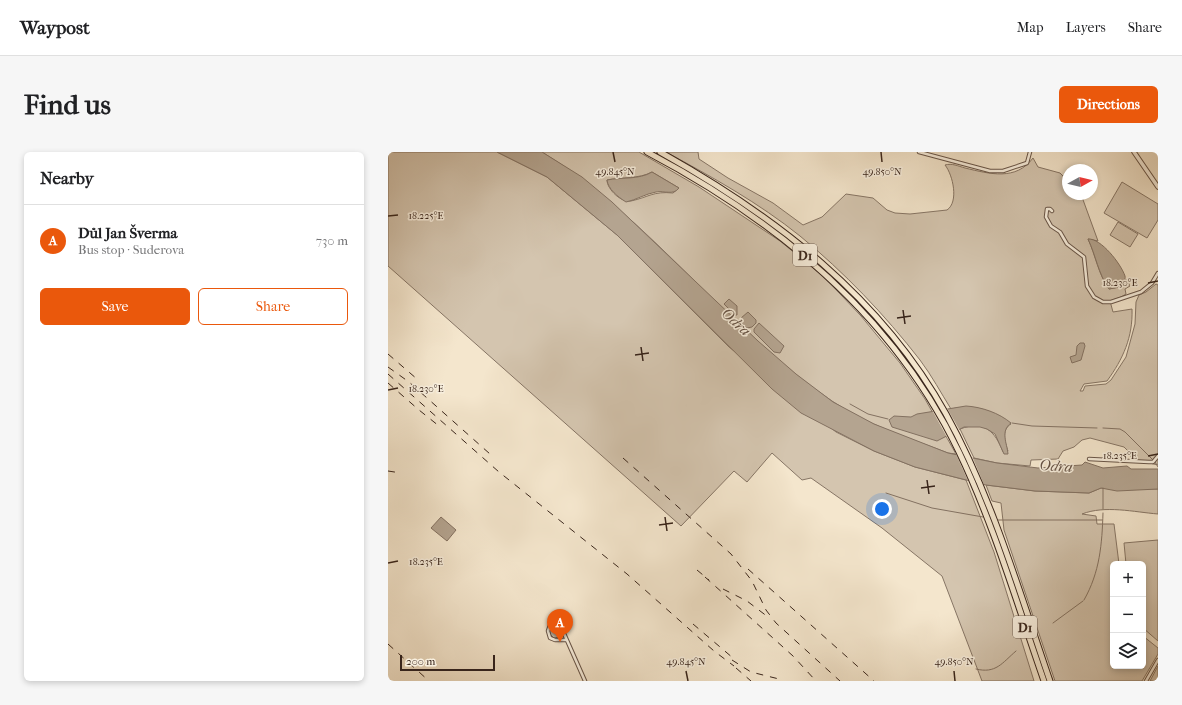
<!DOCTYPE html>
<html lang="en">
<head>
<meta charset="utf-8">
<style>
  :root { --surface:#fff; --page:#f6f6f6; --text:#202124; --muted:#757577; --line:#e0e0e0; --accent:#ea580c }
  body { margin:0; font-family:"IM FELL French Canon",serif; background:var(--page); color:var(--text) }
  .controls { position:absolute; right:12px; bottom:12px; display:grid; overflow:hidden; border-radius:6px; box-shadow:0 2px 6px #0003 }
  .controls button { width:36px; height:36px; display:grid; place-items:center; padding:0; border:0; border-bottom:1px solid var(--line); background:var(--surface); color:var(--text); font:20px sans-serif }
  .compass { position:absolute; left:674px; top:12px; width:36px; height:36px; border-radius:50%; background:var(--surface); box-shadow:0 2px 6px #0003; rotate:82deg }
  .scale { position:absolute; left:12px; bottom:10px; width:95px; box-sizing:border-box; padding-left:4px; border:2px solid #39251b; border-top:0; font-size:11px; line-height:14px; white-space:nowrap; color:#39251b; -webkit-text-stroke:3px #f8efde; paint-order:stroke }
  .you { position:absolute; left:494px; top:357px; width:14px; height:14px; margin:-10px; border:3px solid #fff; border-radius:50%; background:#1a73e8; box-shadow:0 0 0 6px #1a73e833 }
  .badge { display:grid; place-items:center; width:26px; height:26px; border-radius:50%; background:var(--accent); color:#fff; font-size:13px; font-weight:700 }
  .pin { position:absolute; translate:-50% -33px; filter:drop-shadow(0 1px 2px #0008) }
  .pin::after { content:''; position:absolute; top:21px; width:14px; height:12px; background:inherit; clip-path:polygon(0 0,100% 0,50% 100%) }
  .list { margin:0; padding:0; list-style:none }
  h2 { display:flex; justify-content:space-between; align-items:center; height:52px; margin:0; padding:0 16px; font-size:17px }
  h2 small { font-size:13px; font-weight:400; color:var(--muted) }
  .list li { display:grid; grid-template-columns:26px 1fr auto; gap:12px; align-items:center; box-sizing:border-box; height:72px; padding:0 16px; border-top:1px solid var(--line) }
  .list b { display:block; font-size:15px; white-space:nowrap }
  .list p { margin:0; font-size:13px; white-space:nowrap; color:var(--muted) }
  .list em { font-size:13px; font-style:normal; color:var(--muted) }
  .actions { display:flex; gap:8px; padding:12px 16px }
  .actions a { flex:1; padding:9px 0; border:1px solid var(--accent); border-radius:6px; text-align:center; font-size:14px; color:var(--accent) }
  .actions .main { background:var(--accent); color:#fff }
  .icon { flex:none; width:22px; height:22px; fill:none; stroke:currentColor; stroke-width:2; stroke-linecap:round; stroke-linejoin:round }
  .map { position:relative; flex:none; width:770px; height:529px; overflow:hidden; border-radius:6px }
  header { display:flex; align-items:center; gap:24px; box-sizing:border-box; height:56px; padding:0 20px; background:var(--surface); border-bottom:1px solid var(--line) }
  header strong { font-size:19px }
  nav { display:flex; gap:22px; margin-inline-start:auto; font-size:14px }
  .intro { display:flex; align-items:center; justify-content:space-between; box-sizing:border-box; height:96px; padding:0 24px }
  h1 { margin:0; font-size:28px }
  .button { padding:10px 18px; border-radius:6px; background:var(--accent); color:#fff; font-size:14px; font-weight:700 }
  main { display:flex; gap:24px; padding:0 24px }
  aside { flex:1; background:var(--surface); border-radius:6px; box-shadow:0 2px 6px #0003 }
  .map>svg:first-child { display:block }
  .green { fill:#d4c5af; stroke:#867565; fill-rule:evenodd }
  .water { fill:#b4a490; stroke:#837161 }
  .pier { fill:#f4e6cd }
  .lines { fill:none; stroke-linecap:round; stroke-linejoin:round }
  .stream { stroke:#837161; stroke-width:1 }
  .minor-casing { stroke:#685548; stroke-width:4.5 }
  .tertiary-casing { stroke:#685548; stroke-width:5.5 }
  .motorway-casing { stroke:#39251b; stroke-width:7 }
  .minor { stroke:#f8efde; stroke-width:2.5 }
  .tertiary { stroke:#f8efde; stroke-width:3.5 }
  .motorway { stroke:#f4e6cd; stroke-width:5 }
  .rail { stroke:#39251b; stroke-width:1; stroke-dasharray:7 7; stroke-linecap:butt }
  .ticks { fill:none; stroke:#39251b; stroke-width:1.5 }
  .labels { text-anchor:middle; stroke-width:3; stroke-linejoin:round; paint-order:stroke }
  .shield { fill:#f8efde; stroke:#726256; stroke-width:1 }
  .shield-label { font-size:13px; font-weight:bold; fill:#39251b }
  .water-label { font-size:15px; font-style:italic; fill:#645144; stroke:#f8efde }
  .ticks-label { font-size:10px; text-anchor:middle; fill:#39251b; stroke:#f8efde; stroke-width:3; stroke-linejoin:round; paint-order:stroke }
</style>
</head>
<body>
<header>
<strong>Waypost</strong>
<nav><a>Map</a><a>Layers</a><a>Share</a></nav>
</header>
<div class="intro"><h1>Find us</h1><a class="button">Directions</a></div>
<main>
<aside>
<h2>Nearby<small></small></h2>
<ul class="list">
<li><span class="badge">A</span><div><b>Důl Jan Šverma</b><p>Bus stop · Suderova</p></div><em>730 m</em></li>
</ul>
<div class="actions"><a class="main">Save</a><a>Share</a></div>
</aside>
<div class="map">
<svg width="770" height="529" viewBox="0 0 770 529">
  <rect width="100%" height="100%" fill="#f4e6cd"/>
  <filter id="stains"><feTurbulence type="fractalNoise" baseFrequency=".005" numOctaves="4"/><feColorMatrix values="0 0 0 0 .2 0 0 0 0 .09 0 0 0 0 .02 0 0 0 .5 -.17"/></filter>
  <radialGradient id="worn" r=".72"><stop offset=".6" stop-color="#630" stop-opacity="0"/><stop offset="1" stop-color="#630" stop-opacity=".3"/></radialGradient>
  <!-- green -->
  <path class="green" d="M0 0H109L159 25 229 83 341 195 448 280 486 299 527 315 578 328 606 400 646 529H594L554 424 494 376 423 326 414 328 384 301 359 330 346 319 293 374 0 114Z
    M154 0H251L311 35 392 89 435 124 473 164 512 211 537 247 568 302 560 301C521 286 479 273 444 249 338 178 264 67 154 0ZM264 20 291 36 285 41C265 39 261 45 243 49 233 51 219 37 219 28 234 25 251 27 264 20Z
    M278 0H310L311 7 340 26 385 51 415 73 434 65 458 42 485 46 499 58 507 61 522 62 559 58C571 50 565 23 557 13 564 11 570 14 577 16 602 22 628 29 645 6L650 15 672 21 680 29V42H690L694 45 710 89 700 87C708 104 710 122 721 137L731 135 737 128H739L742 134 737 137 738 142 733 145 722 149 725 160 744 157C745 185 735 207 719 229L696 232 692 239H695L697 234 718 232 723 228 738 205 747 172 748 150 751 143 758 140 768 132 770 133V313L744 307 741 300 736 295 702 286 694 288 686 295 675 299 670 307 643 308 642 314 609 311 586 306 572 277C596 268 607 279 615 300L620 299C617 290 613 278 623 272 603 258 588 252 563 257 553 241 544 224 532 208 497 163 456 120 412 84 371 51 324 25 278 0Z
    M734 30 770 52V68L759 86 716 61Z
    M730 70 750 82 742 95 722 83Z
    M598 333 647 339 701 341 713 336 770 337V362C746 360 717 353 694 362L708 364 709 372H726L731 412H725V514H755V484L770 496V502L754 529H667L616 378 613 351 604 349Z
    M770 388V489L755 476V412H738L736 391Z
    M167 472 174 483 173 485 166 486 161 481 162 476Z
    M770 514V529H762Z"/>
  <!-- water -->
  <path class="water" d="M109 0H154L194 25 224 50 370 189 408 222 445 250 486 272 560 301 609 311 650 316 694 313 697 310 715 316 739 314 743 317H770V337L729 339 713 336 701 341 647 339 598 333 527 315 486 299 413 261 384 237 229 83 159 25Z
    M264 20 291 36C285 44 276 38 268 40 257 42 248 48 238 50 230 45 220 37 219 28 233 25 251 28 264 20Z
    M700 87C713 86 733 112 737 124 738 128 734 132 732 135L721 137C710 121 708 104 700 87Z
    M341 147 349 154V163H347L336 152Z
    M360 160 368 168V171L364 175 359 176 353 170V166Z
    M371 171 396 194 392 201 386 200 366 180V177Z
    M692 191H696L697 194 693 208 684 211 682 205 688 203 689 194Z
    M578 254C594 255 611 261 623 271 612 279 619 291 620 302H616L607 282 599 277 592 275H576L549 289 504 275 501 268 506 264 523 265 529 262Z
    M53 365 68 378 59 389 43 376Z"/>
  <!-- pier -->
  <path class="pier" d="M559 256 572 279 560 287 544 258Z
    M567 300 584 304 597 335 581 331Z"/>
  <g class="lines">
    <!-- stream -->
    <path class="stream" d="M462 252 480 262 500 267
      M624 271 644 274 709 276
      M715 276 732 277 737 280 765 308
      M767 310 770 315
      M498 341 544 356 595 365
      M715 357V336
      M610 368H714
      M696 448C712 420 714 392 715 361
      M665 471 695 449
      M588 517C608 522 614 511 628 499"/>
    <!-- minor casing -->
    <g class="minor-casing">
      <path id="minor" d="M531 0 602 19H615L639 11 642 0
        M664 59 662 57H659L658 65 663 74 672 80 679 92 696 105 699 134 706 145 715 150H723L753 140 764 131 770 121
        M701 307 761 310H765L770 304
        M167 462 170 468
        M178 488H167L162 486 160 479 162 473 170 468 197 529
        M758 529 770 508"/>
    </g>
    <!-- tertiary casing -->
    <g class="tertiary-casing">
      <path id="tertiary" d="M746 0 770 35"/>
    </g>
    <!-- motorway casing -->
    <g class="motorway-casing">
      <path id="motorway" d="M259 0C390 69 506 164 571 300 606 373 629 452 656 529
        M272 0C387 64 493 145 558 262 604 345 631 439 662 529"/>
    </g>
    <!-- minor -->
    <use href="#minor" class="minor"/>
    <!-- tertiary -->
    <use href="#tertiary" class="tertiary"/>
    <!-- motorway -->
    <use href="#motorway" class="motorway"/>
    <!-- rail -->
    <path class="rail" d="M0 202 29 227
      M0 215 21 230 102 302
      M0 222 111 320 239 422 326 499 346 514
      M0 231 31 258 51 274
      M235 306 343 402 364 429 378 458 388 471 452 529
      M0 319 13 321
      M360 417 486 529
      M309 418 321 428
      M317 425 405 504 428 529
      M335 437 359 449 380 465
      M305 472 345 506
      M0 492 41 529
      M344 508 363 520 391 527
      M348 516 363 529"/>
  </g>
  <!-- ticks -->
  <path class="ticks" d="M225 0 227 10M493 0 494 10M0 64 10 63M760 131 770 129M515 158 517 172M509 166 523 164M253 195 255 209M247 203 261 201M0 238 10 236M760 304 770 302M539 328 541 342M533 336 547 334M277 365 279 379M271 373 285 371M0 411 10 409M298 519 300 529M566 519 567 529"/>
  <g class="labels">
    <!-- shield labels -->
    <g class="shield">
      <rect x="405" y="92" width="24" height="22" rx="3"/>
      <rect x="625" y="464" width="24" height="22" rx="3"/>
    </g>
    <g class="shield-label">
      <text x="417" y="108">D1</text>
      <text x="637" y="480">D1</text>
    </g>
    <!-- water labels -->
    <g class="water-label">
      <text transform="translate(348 170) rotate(42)" y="5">Odra</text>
      <text transform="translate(668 314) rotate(3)" y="5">Odra</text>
    </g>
  </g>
  <g class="ticks-label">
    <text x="227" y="23">49.845°N</text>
    <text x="494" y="23">49.850°N</text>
    <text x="38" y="67">18.225°E</text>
    <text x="732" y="134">18.230°E</text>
    <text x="38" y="240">18.230°E</text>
    <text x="732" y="307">18.235°E</text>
    <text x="38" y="413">18.235°E</text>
    <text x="298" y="513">49.845°N</text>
    <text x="566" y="513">49.850°N</text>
  </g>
  <rect width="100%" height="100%" filter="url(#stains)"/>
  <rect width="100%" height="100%" fill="url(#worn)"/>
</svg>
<div class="controls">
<button>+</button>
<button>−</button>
<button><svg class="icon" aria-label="layers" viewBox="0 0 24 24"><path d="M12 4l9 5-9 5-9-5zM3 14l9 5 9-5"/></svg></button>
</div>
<svg class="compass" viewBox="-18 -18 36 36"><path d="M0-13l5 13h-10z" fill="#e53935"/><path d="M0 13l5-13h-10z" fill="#757577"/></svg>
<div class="scale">200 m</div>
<div class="you"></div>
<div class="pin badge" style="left:172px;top:490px">A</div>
</div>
</main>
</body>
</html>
